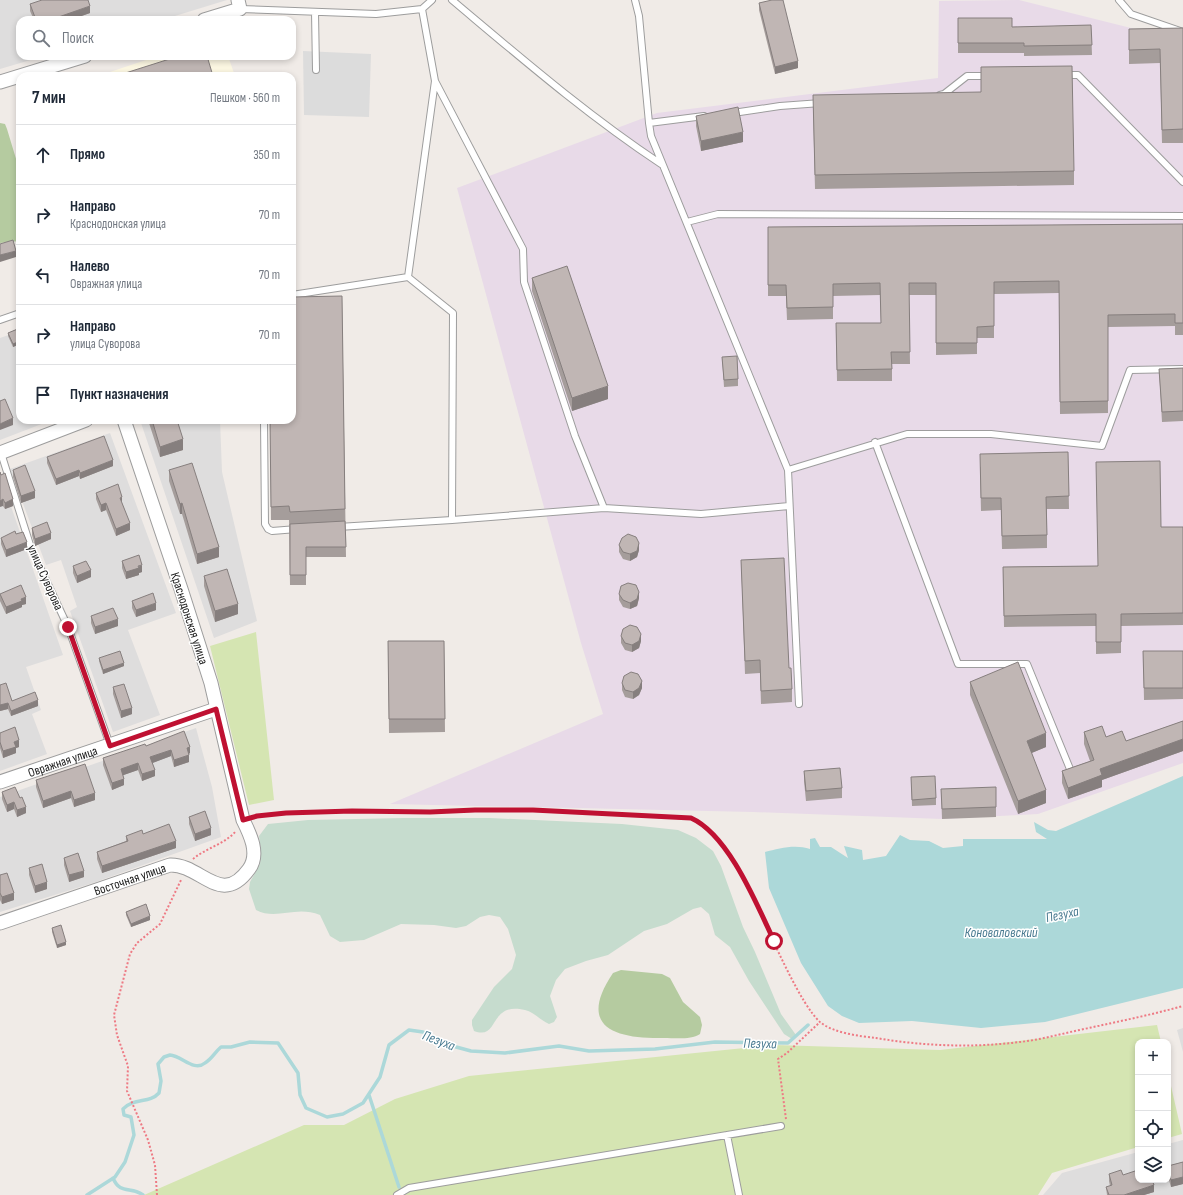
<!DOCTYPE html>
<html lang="ru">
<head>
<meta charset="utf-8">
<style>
  :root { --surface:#fff; --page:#f2f2f3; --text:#1f2937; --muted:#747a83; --line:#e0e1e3 }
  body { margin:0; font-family:"Sofia Sans Condensed",sans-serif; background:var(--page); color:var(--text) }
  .controls { position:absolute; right:12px; bottom:12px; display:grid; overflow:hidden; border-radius:8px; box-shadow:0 2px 6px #0003 }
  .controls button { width:36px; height:36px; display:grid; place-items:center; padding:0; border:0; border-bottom:1px solid var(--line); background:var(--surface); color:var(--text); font:20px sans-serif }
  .stop { position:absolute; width:12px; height:12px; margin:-9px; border:3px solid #bf1132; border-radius:50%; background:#fff }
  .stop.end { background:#bf1132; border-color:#fff; box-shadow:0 1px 4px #0008 }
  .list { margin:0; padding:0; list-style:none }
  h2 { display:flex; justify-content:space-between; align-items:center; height:52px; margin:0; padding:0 16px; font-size:17px }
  h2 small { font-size:13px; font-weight:400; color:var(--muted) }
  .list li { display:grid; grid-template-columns:26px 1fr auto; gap:12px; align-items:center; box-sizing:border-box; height:60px; padding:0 16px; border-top:1px solid var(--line) }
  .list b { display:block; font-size:15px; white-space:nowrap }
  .list p { margin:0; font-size:13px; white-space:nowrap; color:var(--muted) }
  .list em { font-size:13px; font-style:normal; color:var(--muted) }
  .icon { flex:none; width:22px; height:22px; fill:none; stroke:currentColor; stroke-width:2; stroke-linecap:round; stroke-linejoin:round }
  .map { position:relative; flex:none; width:1183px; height:1195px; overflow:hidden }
  .search { position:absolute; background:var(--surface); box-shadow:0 2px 6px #0003; left:16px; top:16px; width:280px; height:44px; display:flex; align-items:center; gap:10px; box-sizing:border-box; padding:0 14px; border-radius:12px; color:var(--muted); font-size:15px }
  .panel { position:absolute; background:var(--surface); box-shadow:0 2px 6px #0003; left:16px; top:72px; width:280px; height:352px; border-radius:12px }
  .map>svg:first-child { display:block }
  .residential { fill:#dedddd }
  .industrial { fill:#e8dae8 }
  .education { fill:#fdf8e3 }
  .grass { fill:#d5e5b2 }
  .forest { fill:#b5cba0 }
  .wetland { fill:#c6dcce }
  .parking { fill:#dcdcdc }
  .water { fill:#acd8d9 }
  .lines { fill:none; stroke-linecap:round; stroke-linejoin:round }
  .stream { stroke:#acd8d9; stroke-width:3.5 }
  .lane-casing { stroke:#9d9d9d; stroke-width:8 }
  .street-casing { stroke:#9d9d9d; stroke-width:15 }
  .path { stroke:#ee7a84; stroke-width:2; stroke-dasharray:2 2; stroke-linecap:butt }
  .lane { stroke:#fff; stroke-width:6 }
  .street { stroke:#fff; stroke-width:13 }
  .wall { fill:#a59d9b }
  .shaded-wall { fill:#867f7e }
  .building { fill:#c0b6b4; stroke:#867f7e }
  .route { stroke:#bf1132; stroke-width:5 }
  .labels { text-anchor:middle; stroke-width:3; stroke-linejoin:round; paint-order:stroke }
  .street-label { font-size:13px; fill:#202020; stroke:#fff }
  .water-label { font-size:14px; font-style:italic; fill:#4a7b91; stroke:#fff }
</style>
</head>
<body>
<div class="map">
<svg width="1183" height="1195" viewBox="0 0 1183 1195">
  <rect width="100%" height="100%" fill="#f0ebe7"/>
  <!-- residential -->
  <path class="residential" d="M0 0H227L162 20H20V56H44L0 69Z
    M20 331V420H52L0 440V338Z
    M140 420H220L222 472 257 621 214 638Z
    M110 433 176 613 128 630 160 715 113 732 70 611 77 607 61 560 46 565 10 469Z
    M0 475 63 655 26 667 41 710 32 714 47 754 0 771Z
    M196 728 212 787 221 837 93 883 0 912V797Z
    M1183 1028V1052L1177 1030Z
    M1183 1140V1195H1043L1062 1173 1138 1152V1180H1168V1144Z"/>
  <!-- industrial -->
  <path class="industrial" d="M1019 0 1183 41V763L1038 814 942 819 753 812 390 804 603 714 581 643 457 188 657 113 938 78 939 1Z"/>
  <!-- education -->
  <path class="education" d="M158 56H228L235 76H98Z"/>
  <!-- grass -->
  <path class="grass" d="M256 632 274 800 249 805 210 646Z
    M1157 1025 1161 1042H1138V1147L1052 1173 1038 1195H144L304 1125H344L395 1099 469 1076 774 1045 940 1050Z
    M1168 1073 1182 1134 1168 1138Z"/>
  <!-- forest -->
  <path class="forest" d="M0 123 5 124 7 129 20 172V241L0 243Z
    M621 970 662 974 670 978 683 1002 700 1017 702 1025 700 1034C691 1040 675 1038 664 1038 616 1039 576 1028 613 973Z"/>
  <!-- wetland -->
  <path class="wetland" d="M404 818H490L622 824 678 830 696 838 713 851 721 866 743 927 755 952 781 1014 796 1035 792 1039 784 1034 749 981 730 947 715 935 709 914 701 907 693 909 667 924 644 931 608 955 586 961 565 969 556 980 550 996 557 1017 554 1022 549 1024C540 1020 534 1012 525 1010 488 1001 500 1041 474 1031L472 1025V1020L494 987 512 969 516 955 508 929 500 917 489 915 480 917 466 926 456 928 434 925 401 924 364 940 340 942 330 936 320 915C295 905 277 921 256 910L249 889 250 882 260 864 261 851 259 836 268 824 308 820Z"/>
  <!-- parking -->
  <path class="parking" d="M303 51 371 54 369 117 304 115Z"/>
  <!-- water -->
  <path class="water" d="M1183 776V988L1045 1022 981 1028 912 1021 859 1023 842 1016 828 1006 801 963 769 888 765 852C779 848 796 844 810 849V839L815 838 820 847H831L848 858 844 846 862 850 863 860 886 856 900 835 910 840 929 841 943 848 963 846V839H1047L1036 832 1034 822 1048 830 1056 831Z"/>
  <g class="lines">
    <!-- stream -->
    <path class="stream" d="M369 1095 399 1187
      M113 1178C120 1195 131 1186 143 1195
      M87 1195 115 1177 125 1162 134 1135 131 1117 124 1115 123 1109C135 1097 149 1104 159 1093L161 1081 158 1064 164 1057 170 1055C182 1056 194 1072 205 1063 212 1059 215 1052 221 1047H231L250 1042 278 1043 298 1073 300 1095 306 1108 327 1117 343 1114 363 1103 380 1077 389 1045 409 1030 423 1032 445 1044 471 1051 505 1053 559 1046 589 1051 655 1049 715 1042 788 1043 808 1025"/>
    <!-- lane casing -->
    <g class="lane-casing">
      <path id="lane" d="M452 0C520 57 587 115 661 164
        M635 0 639 16 649 123
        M1119 0 1131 14 1183 32
        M240 9 376 14 422 9
        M422 9 435 81 408 277 453 313 452 520
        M422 9 432 0
        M315 12 316 70
        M1065 75H1078L1183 182
        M435 81 523 249 524 282 575 436 604 508
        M940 95 944 94 967 76H988
        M733 113 780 106 821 103
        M704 116 649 123 651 136 788 470 907 434H991L1102 446 1130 370 1183 369
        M687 222 718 214 1183 216
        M292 295 408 277
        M0 320 20 313
        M264 420 265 524 268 529 272 531 297 529
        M875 442 958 664H1027L1070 769
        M1 453 31 548 68 627 110 745
        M788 470 799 704
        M338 527 452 520 604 508 701 514 789 506
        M727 1135 739 1195
        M397 1195 409 1188 781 1126"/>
    </g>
    <!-- street casing -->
    <g class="street-casing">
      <g id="street">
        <path d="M204 20 240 9 238 0"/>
        <path d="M0 82 85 56"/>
        <path d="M0 453 86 420"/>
        <path id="s1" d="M0 782 216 709"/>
        <path id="s2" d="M0 923 170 865C201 864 221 908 249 869 260 854 250 834 243 820L211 683 181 589 124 420"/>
      </g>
    </g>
    <!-- path -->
    <path class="path" d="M254 817 286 813 352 811 430 812 475 810H533L691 819C724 833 748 886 762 917 774 942 801 1005 820 1022 833 1033 859 1036 876 1038 923 1046 972 1048 1020 1042 1038 1040 1057 1035 1075 1031 1111 1023 1147 1016 1183 1006
      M193 859C206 848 225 844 236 831
      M786 1119 778 1059 787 1053 820 1022
      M157 1195 155 1165 148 1140 127 1091 128 1066 117 1035 114 1015 130 954 137 943 160 924 181 880"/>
    <!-- lane -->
    <use href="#lane" class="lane"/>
    <!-- street -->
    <use href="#street" class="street"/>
  </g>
  <!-- wall -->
  <path class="wall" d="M759 3 798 68 775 74 759 10Z
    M30 4 90 13 70 20H34L30 11Z
    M958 18 1012 27 1091 25 1092 55 1024 56V53H958Z
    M1183 28V143H1162L1160 63 1129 64V29Z
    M813 108 1074 171V185L815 189Z
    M696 116 743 142 701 151 696 126Z
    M1183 224V335H1175V326L1108 327V413L1060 414 1059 293 994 294V338H977V354L936 355V295H909L910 364H892V381H837L836 323H881L880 295 833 296V319L787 320 786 296H768V227Z
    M532 278 608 399 572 411 532 291Z
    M342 296 346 557H306V585H290L289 520H271L270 420Z
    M20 328V344L13 347 8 336V333Z
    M722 357 738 379V386L724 387Z
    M1183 368V421L1162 422 1159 369Z
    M149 420H177L183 450 160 457 149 423Z
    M1068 452 1069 509H1047V548L1002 549 1001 510 981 511 980 467Z
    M47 457 113 466 80 479 79 476 56 485 47 463Z
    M13 470 35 498 21 503 13 477Z
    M169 470 219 557 197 564 182 514H180L169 481Z
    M1 475 13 506 5 509 3 506Z
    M96 493 122 503 130 530 116 536 106 510 101 512 96 499Z
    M1161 527H1183V625L1121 626V653L1096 654V626L1004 627 1003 567 1097 566Z
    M32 528 51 539 35 546 32 535Z
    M16 534 27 549 6 557 1 544V538Z
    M619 545 639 550 637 557 630 561 623 559 619 552Z
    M741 560 792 689V702L761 704 760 673 745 674Z
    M122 561 142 572 139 573V575L126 579 122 568Z
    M73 566 91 577 77 583 73 573Z
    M204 576 238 614 215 622 204 586Z
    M0 594 26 604 22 605V607L6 614 0 601Z
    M619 594 639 598 637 606 630 609 623 607 619 600Z
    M132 601 156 610 136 617 132 608Z
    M91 616 118 626 95 634 91 623Z
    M621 636 641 641 639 648 632 652 625 650 621 643Z
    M388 641H444L445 732 389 733Z
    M1143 651H1183V699L1144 700Z
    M99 658 124 666 103 674 99 661Z
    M970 682 1046 747 1031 753 1046 803 1018 814 970 695Z
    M622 683 642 688 639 695 633 699 625 697 622 690Z
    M0 685 12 701 38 706 11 716 8 709 0 711Z
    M113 687 132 714 121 718 113 694Z
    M1183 721V751L1102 780V787L1068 799 1062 783V771L1090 761 1084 744V732L1106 737 1126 741Z
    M0 733 19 747 16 748V753L3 758 0 748Z
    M146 746 190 753 189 754V762L174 767 171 756 152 763 155 776 142 781 138 770 123 775 124 785 112 790 103 765V758Z
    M804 771 842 788V798L806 801 804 781Z
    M911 777 936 798V805L912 806Z
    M36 780 95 800 74 807 71 798 43 808 36 787Z
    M941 789 996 807V817L942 819Z
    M2 792 26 813 17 817 14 809 7 812 2 799Z
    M189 817 211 835 195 841 189 824Z
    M126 836 176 848 102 873 97 859V852L126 841Z
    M64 858 84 877 69 882 64 865Z
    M29 868 47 889 35 893 29 875Z
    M0 875 14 900 2 904 0 900Z
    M126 912 150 920 131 927 126 915Z
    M52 928 66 945 57 948 52 932Z
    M1183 1162V1184L1171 1187 1168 1177V1166Z
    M1109 1174 1154 1192 1144 1195H1107L1106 1187 1110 1186 1109 1181Z"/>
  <!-- shaded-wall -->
  <path class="shaded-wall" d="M90 6V13L70 20H50Z
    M798 61V68L775 74V67Z
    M743 132V142L701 151V141Z
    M16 251V257L0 262V255Z
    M20 341V344L13 347V344Z
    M608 386V399L572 411V398Z
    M13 418V425L0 430V424Z
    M183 439V450L160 457V447Z
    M113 460V466L80 479V473Z
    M79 470V476L56 485V479Z
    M35 491V498L21 503V496Z
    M122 497V503L120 498Z
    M3 499V506L0 507V501Z
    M13 499V506L5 509V503Z
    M106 503V510L101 512V505Z
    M182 503V514H180V504Z
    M130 523V530L116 536V529Z
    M51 533V539L35 546V539Z
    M27 542V549L6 557V550Z
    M639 543V550L637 557 630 561V554Z
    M219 547V557L197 564V554Z
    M142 565V572L139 573V575L126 579V572Z
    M91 570V577L77 583V576Z
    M639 592V598L637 606 630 609V603Z
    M26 597V604L22 605V607L6 614V607L21 599Z
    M156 603V610L136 617V610Z
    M238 604V614L215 622V611Z
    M118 619V626L95 634V627Z
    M641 634V641L639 648 632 652V645Z
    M124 663V666L103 674V670Z
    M642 681V688L639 695 633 699V692Z
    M38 700V706L11 716V711Z
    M8 703V709L0 711V705Z
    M132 708V714L121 718V711Z
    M1046 733V747L1027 755V741Z
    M1183 739V751L1102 780V787L1068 799V788L1100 769Z
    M19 740V747L16 748V753L3 758V751L14 742Z
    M190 747V753L187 754V748Z
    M171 750V756L150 764V757Z
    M189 755V762L174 767V760Z
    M138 763V770L121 776V769Z
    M155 770V776L142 781V774Z
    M124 779V785L112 790V783Z
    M1046 790V803L1018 814V801Z
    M71 791V798L43 808V801Z
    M95 793V800L74 807V800Z
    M14 802V809L7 812V805Z
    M26 807V813L17 817V810Z
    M211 828V835L195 841V834Z
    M176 841V848L102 873V866Z
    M84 871V877L69 882V875Z
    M47 882V889L35 893V886Z
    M14 893V900L2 904V897Z
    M150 916V920L131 927V924Z
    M66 942V945L57 948V945Z
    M1183 1177V1184L1171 1187V1180Z
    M1154 1185V1192L1144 1195H1124Z"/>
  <!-- building -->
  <path class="building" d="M42 0H88L90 6 50 20H36L30 4Z
    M772 0H783L798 61 775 67 759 3Z
    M958 18H1012V27L1091 25 1092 45 1024 46V43H958Z
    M1183 28V129L1162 130 1160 49 1129 50V29Z
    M179 56H207L213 76H116Z
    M1072 66 1074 171 815 175 813 95 981 92V67Z
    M738 107 743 132 701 141 696 116Z
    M1183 224V323H1175V314L1108 315V401L1060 402 1059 281 994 282V326L977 327V343H936V283H909L910 352H891L892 369 837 370 836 323H881L880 283 833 284V307L787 308 786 285H768V227Z
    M13 240 16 251 0 255V244Z
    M567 266 608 386 572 398 532 278Z
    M342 296 345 509 290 512 289 506 271 507 270 420H292V297Z
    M20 328V341L13 344 8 333Z
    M737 356 738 379 724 380 722 357Z
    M1183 368V411L1162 412 1159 369Z
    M5 399 13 418 0 424V401Z
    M152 420H177L183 439 160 447Z
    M104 436 113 460 80 473 79 470 56 479 47 457Z
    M1068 452 1069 496 1046 497 1047 535 1002 536 1001 498H981L980 454Z
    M1160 461 1161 527H1183V613L1121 614V642H1096V614L1004 616 1003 567 1098 566 1096 462Z
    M192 463 219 547 197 554 182 503 180 504 169 470Z
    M25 465 35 491 21 496 13 470Z
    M0 472 1 475 5 473 13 499 5 503 3 499 0 501Z
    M118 484 122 497 120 498 130 523 116 529 106 503 101 505 96 493Z
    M345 521 346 547H306V575H290V524Z
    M47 522 51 533 35 539 32 528Z
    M15 531 16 534 23 532 27 542 6 550 1 538Z
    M628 534 636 537 639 543 637 551 630 554 623 552 619 545 622 538Z
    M139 555 142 565 138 566 139 568 126 572 122 561Z
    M784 558 789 668H791L792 689 761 691 760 660 745 661 741 560Z
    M86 561 91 570 77 576 73 566Z
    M227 569 238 604 215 611 204 576Z
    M628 583 636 585 639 592 637 599 630 603 623 600 619 594 621 586Z
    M21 585 26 597 21 599 22 601 6 607 0 594Z
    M153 593 156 603 136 610 132 601Z
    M113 608 118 619 95 627 91 616Z
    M630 625 637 627 641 634 639 641 632 645 625 643 621 636 623 629Z
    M388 641H444L445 719H389Z
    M120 651 124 663 103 670 99 658Z
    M1143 651H1183V688H1144Z
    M1018 662 1046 733 1027 741 1046 790 1018 801 970 682Z
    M631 672 638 674 642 681 639 688 633 692 625 690 622 683 624 676Z
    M6 683 12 701 35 692 38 700 11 711 8 703 0 705V685Z
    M124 684 132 708 121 711 113 687Z
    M1183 721V739L1100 769 1102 775 1068 788 1062 771 1094 760 1084 732 1102 726 1106 737 1122 731 1126 741Z
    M15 727 19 740 14 742 16 747 3 751 0 742V733Z
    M184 731 190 747 187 748 189 755 174 760 171 750 150 757 155 770 142 774 138 763 121 769 124 779 112 783 103 758 145 744 146 746Z
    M85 764 95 793 74 800 71 791 43 801 36 780Z
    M840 768 842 788 806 791 804 771Z
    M935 776 936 798 912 800 911 777Z
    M15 787 20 798 22 797 26 807 17 810 14 802 7 805 2 792Z
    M996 787V807L942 809 941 789Z
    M205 811 211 828 195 834 189 817Z
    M169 824 176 841 102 866 97 852 128 841 126 836 142 830 143 834Z
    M78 853 84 871 69 875 64 858Z
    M42 864 47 882 35 886 29 868Z
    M7 873 14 893 2 897 0 893V875Z
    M146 904 150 916 131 924 126 912Z
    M61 925 66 942 57 945 52 928Z
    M1183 1162V1177L1171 1180 1168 1170V1166Z
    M1121 1170 1123 1175 1138 1170V1180H1152L1154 1185 1124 1195H1109L1106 1187 1112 1185 1109 1174Z"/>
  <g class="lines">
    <!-- route -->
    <path class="route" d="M68 627 110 746 216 709 243 820 257 816 286 813 352 811 430 812 475 810H533L691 818C729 835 757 905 774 941"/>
  </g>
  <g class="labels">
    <!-- street labels -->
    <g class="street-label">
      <text transform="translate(46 577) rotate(66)" y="5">улица Суворова</text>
      <text transform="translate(190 618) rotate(72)" y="5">Краснодонская улица</text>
      <text dy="5" stroke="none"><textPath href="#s1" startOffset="66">Овражная улица</textPath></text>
      <text dy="5" stroke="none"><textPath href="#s2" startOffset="137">Восточная улица</textPath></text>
    </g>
    <!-- water labels -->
    <g class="water-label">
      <text transform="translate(1062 914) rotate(-12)" y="5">Пезуха</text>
      <text x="1001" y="937">Коноваловский</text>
      <text transform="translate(439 1040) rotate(21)" y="5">Пезуха</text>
      <text transform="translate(760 1043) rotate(1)" y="5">Пезуха</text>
    </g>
  </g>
</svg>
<div class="controls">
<button>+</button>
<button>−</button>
<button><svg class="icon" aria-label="locate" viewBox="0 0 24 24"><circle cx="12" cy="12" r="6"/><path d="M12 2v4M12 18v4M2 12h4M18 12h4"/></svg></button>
<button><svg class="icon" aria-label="layers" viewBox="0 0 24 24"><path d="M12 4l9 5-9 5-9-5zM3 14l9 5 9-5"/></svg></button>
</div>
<div class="stop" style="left:774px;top:941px"></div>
<div class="stop end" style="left:68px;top:627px"></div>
<div class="search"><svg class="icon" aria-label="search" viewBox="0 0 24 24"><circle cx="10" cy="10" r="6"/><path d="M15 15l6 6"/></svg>Поиск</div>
<section class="panel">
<h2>7 мин<small>Пешком · 560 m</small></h2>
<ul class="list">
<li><svg class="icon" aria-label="ahead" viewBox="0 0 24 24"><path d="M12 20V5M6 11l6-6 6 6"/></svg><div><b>Прямо</b></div><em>350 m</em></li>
<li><svg class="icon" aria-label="right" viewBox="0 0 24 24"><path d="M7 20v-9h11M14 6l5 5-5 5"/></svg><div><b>Направо</b><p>Краснодонская улица</p></div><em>70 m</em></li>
<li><svg class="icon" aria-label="left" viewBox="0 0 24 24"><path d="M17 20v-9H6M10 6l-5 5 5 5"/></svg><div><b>Налево</b><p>Овражная улица</p></div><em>70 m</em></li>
<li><svg class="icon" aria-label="right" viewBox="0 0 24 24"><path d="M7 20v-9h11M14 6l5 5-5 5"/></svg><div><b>Направо</b><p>улица Суворова</p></div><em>70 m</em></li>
<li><svg class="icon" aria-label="arrive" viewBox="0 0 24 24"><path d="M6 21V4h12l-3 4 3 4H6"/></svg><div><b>Пункт назначения</b></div></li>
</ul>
</section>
</div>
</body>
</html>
